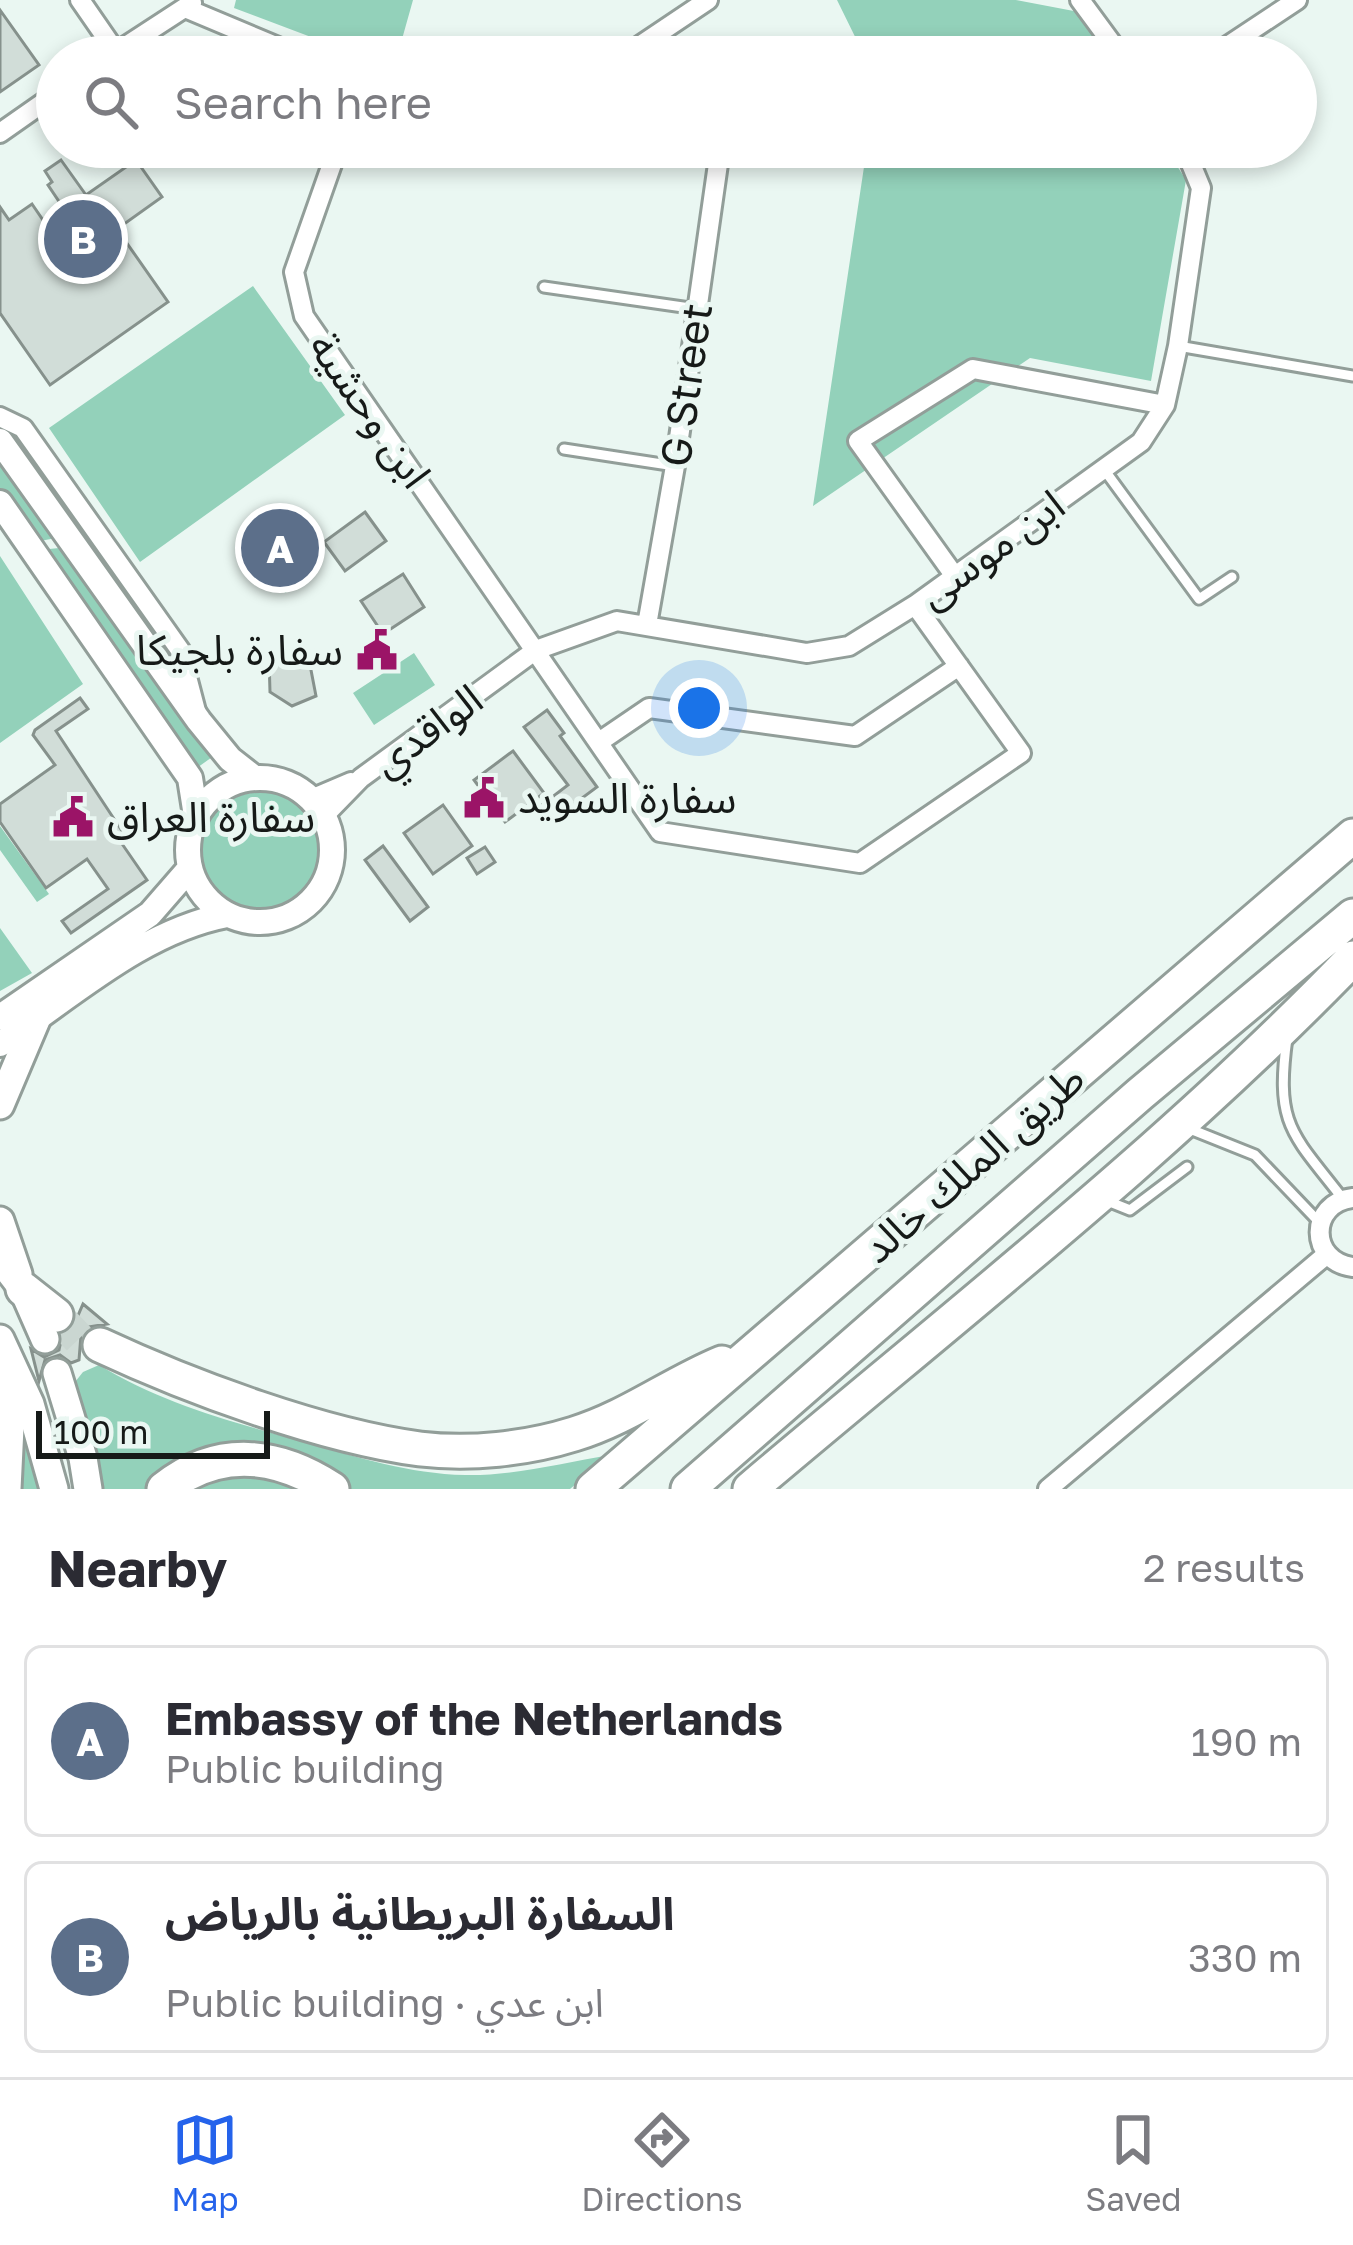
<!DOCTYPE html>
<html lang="en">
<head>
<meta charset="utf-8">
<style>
  :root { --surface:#fff; --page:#f2f2f3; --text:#2b2b33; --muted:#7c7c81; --line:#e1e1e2; --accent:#2563eb }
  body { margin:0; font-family:"Golos Text","Noto Sans Arabic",sans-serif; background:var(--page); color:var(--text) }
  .scale { position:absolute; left:36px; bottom:30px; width:234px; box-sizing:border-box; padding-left:12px; border:6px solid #161a18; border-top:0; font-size:33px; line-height:42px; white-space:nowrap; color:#161a18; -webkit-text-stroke:9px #eaf7f2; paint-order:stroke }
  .you { position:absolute; left:699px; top:708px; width:42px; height:42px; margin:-30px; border:9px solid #fff; border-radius:50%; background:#1a73e8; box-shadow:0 0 0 18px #1a73e833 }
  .badge { display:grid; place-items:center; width:78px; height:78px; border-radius:50%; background:var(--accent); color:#fff; font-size:39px; font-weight:700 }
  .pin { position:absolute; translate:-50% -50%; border:6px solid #fff; box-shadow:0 3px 12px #0006 }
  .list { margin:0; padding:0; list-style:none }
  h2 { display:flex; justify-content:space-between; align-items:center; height:156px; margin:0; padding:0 48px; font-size:51px }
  h2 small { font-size:39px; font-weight:400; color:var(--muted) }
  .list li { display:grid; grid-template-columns:78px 1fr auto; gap:36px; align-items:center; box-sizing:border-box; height:192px; margin:0 24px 24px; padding:0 24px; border:3px solid var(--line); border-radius:18px }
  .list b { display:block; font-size:45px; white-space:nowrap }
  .list p { margin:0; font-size:39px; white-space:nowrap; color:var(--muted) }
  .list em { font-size:39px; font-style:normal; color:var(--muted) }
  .icon { flex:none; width:66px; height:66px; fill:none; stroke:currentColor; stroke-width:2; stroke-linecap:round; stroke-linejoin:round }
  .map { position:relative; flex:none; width:1353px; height:1489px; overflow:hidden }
  .search { position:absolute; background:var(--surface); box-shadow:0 6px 18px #0003; left:36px; right:36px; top:36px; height:132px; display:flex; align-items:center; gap:30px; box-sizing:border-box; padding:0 42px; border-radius:66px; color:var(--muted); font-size:45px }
  .sheet { height:588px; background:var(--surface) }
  nav { display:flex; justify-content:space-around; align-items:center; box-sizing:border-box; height:168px; border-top:3px solid var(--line); background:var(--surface); font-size:33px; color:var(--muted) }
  nav a { display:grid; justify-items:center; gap:6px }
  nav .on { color:var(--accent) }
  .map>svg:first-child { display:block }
  .green { fill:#93d1ba }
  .water { fill:#62ac93 }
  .building { fill:#d1ddd8; stroke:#86918c; stroke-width:3 }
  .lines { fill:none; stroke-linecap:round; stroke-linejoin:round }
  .highway-tunnel { stroke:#cad6d1; stroke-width:33; stroke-dasharray:33 16; stroke-linecap:butt }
  .lane-casing { stroke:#929e99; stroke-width:15 }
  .street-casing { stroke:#929e99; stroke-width:24 }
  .secondary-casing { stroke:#929e99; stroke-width:30 }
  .primary-casing { stroke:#929e99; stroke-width:33 }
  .highway-casing { stroke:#929e99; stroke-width:39 }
  .lane { stroke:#fff; stroke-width:9 }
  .street { stroke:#fff; stroke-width:18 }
  .secondary { stroke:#fff; stroke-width:24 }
  .primary { stroke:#fff; stroke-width:27 }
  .highway { stroke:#fff; stroke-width:33 }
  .labels { text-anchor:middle; stroke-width:10; stroke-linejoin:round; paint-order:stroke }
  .street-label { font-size:42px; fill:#161a18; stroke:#eaf7f2 }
  .poi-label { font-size:42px; fill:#161a18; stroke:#eaf7f2; text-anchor:start }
</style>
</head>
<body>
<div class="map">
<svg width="1353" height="1489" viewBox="0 0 1353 1489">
  <rect width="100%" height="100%" fill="#eaf7f2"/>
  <!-- green -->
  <path class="green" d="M236 0H413L397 57H364L234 8Z
    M837 0H1016L1079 12 1107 57H865Z
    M867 147H1165L1186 180 1151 381 1030 358 813 506Z
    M253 286 345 415 140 562 49 428Z
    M0 450 61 537 35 542 0 491Z
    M69 547 215 755 194 770 39 550Z
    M0 556 83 684 0 743Z
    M414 653 435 685 374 725 353 693Z
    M200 852a60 60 0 1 1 120 0a60 60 0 1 1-120 0Z
    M0 826 49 894 37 902 0 850Z
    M0 928 32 973 0 991Z
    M99 1365C163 1404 232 1422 304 1442 356 1457 410 1474 465 1475 513 1476 563 1463 610 1455L570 1489H351L343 1477 291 1449 242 1442 192 1460 154 1489H103L75 1382 83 1372Z
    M15 1406 39 1489H10Z
    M237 1469 320 1489H182Z"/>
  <!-- water -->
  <path class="water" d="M305 554 317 573 285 593 273 574Z"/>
  <!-- building -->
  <path class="building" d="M0 10 39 65 0 92Z
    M61 160 86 195 136 160 162 197 117 229 168 302 50 385 0 313V207L9 220 32 204 43 220 62 206 48 185 52 182 45 171Z
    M365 512 386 541 345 571 324 542Z
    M403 574 424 607 383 634 361 601Z
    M284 648 310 665 316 696 292 706 270 692 269 658Z
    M80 698 88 709 56 731 124 834 118 838 147 880 71 933 62 921 108 889 87 859 46 888 0 822V804L55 765 33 735 35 730Z
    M547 710 564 733 560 736 597 787 554 819 543 804 568 785 524 727Z
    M513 751 544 793 505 822 474 780Z
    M443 805 472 846 433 874 404 833Z
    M383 846 428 907 410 921 365 860Z
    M485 847 495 862 477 874 467 858Z
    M83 1304 107 1324 89 1327 81 1335 79 1360 71 1363 60 1355 45 1360 39 1381 31 1349 44 1357 59 1350 62 1336 73 1327Z"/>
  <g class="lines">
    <!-- highway-tunnel -->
    <path class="highway-tunnel" d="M56 1315 80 1340 100 1345"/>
    <!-- lane casing -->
    <g class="lane-casing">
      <path id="lane" d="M544 287 697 309
        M1178 346 1353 376
        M564 449 675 466
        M1103 468 1199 599 1232 577
        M1287 1038C1275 1126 1292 1133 1343 1199
        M1190 1129 1255 1155 1319 1222
        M1105 1200 1130 1210 1187 1167"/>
    </g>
    <!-- street casing -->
    <g class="street-casing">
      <path id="street" d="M80 0 116 52
        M1080 0 1122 57
        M185 8 302 57
        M109 57 192 3
        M623 57 708 0
        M1211 57 1297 0
        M0 133 57 93
        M338 147 294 272 304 316 660 832 860 863 1021 753 915 605
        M0 417 23 428 180 650 196 711
        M954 575 858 441 973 369 1165 405
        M647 625 675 466 719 157 712 147
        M599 742 649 708 855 736 959 666
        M311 799 351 782
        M324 816 361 778 536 650 617 621 807 653 849 646 915 605 1141 442 1165 405 1178 346 1201 188 1184 147
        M1353 1198C1308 1203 1309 1262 1353 1267
        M1048 1489 1326 1255"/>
    </g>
    <!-- secondary casing -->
    <g class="secondary-casing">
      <path id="secondary" d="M0 441 199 721 230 759 253 777
        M0 503 190 778 196 816
        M188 850a72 72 0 1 1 144 0a72 72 0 1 1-144 0Z
        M0 1017 150 914 190 868
        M0 1044C71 997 142 931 227 915"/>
    </g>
    <!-- primary casing -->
    <g class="primary-casing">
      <path id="primary" d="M0 1105 36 1020
        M0 1221 18 1274
        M0 1259 23 1289 45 1339
        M0 1339 30 1404 54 1489
        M57 1373 83 1458 88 1489"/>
    </g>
    <!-- highway casing -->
    <g class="highway-casing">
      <path id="highway" d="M23 1289 56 1315
        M100 1345C190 1387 322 1436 420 1449 470 1455 526 1449 574 1434 627 1418 671 1384 722 1363
        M0 1369 7 1427 4 1489
        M164 1489C218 1446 277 1453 332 1489
        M593 1489 1353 836
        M688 1489 1140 1094 1353 916
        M750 1489C954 1316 1168 1150 1353 958"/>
    </g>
    <!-- lane -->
    <use href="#lane" class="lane"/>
    <!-- street -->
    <use href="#street" class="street"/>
    <!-- secondary -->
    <use href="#secondary" class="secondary"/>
    <!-- primary -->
    <use href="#primary" class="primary"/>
    <!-- highway -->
    <use href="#highway" class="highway"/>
  </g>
  <!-- icons -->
  <defs>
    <g id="civic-bare" transform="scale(3.24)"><path d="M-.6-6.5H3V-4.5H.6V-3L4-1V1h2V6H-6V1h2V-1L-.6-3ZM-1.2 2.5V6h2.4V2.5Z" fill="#9b1467" stroke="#eaf7f2" stroke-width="2.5" paint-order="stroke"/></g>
  </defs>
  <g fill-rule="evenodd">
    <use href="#civic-bare" x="377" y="650"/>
    <use href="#civic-bare" x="484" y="798"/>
    <use href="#civic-bare" x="73" y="817"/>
  </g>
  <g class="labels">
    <!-- street labels -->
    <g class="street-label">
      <text transform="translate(686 385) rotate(-82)" y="15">G Street</text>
      <text transform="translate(370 410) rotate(55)" y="15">ابن وحشية</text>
      <text transform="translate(991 549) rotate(-36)" y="15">ابن موسى</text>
      <text transform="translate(427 730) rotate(-36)" y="15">الواقدي</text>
      <text transform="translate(973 1163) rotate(-41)" y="15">طريق الملك خالد</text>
    </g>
    <!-- poi labels -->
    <g class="poi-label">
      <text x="343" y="665" text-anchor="end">سفارة بلجيكا</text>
      <text x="518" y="813">سفارة السويد</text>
      <text x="107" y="832">سفارة العراق</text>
    </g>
  </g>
</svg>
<div class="scale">100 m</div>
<div class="you"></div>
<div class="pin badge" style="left:280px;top:548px;background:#5c6f8a">A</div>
<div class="pin badge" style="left:83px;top:239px;background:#5c6f8a">B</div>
<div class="search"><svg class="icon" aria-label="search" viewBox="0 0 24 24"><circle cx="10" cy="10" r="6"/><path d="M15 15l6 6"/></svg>Search here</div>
</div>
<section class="sheet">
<h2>Nearby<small>2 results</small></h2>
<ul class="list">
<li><span class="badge" style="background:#5c6f8a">A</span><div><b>Embassy of the Netherlands</b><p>Public building</p></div><em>190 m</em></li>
<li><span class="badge" style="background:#5c6f8a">B</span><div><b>السفارة البريطانية بالرياض</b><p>Public building · ابن عدي</p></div><em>330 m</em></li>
</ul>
</section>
<nav>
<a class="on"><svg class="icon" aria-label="map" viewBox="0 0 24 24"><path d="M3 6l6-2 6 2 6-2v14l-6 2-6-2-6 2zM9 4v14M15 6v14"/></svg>Map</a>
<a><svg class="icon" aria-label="directions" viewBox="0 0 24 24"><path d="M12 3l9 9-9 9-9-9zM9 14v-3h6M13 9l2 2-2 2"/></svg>Directions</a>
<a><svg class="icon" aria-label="saved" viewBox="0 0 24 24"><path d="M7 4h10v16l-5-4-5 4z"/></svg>Saved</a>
</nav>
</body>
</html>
